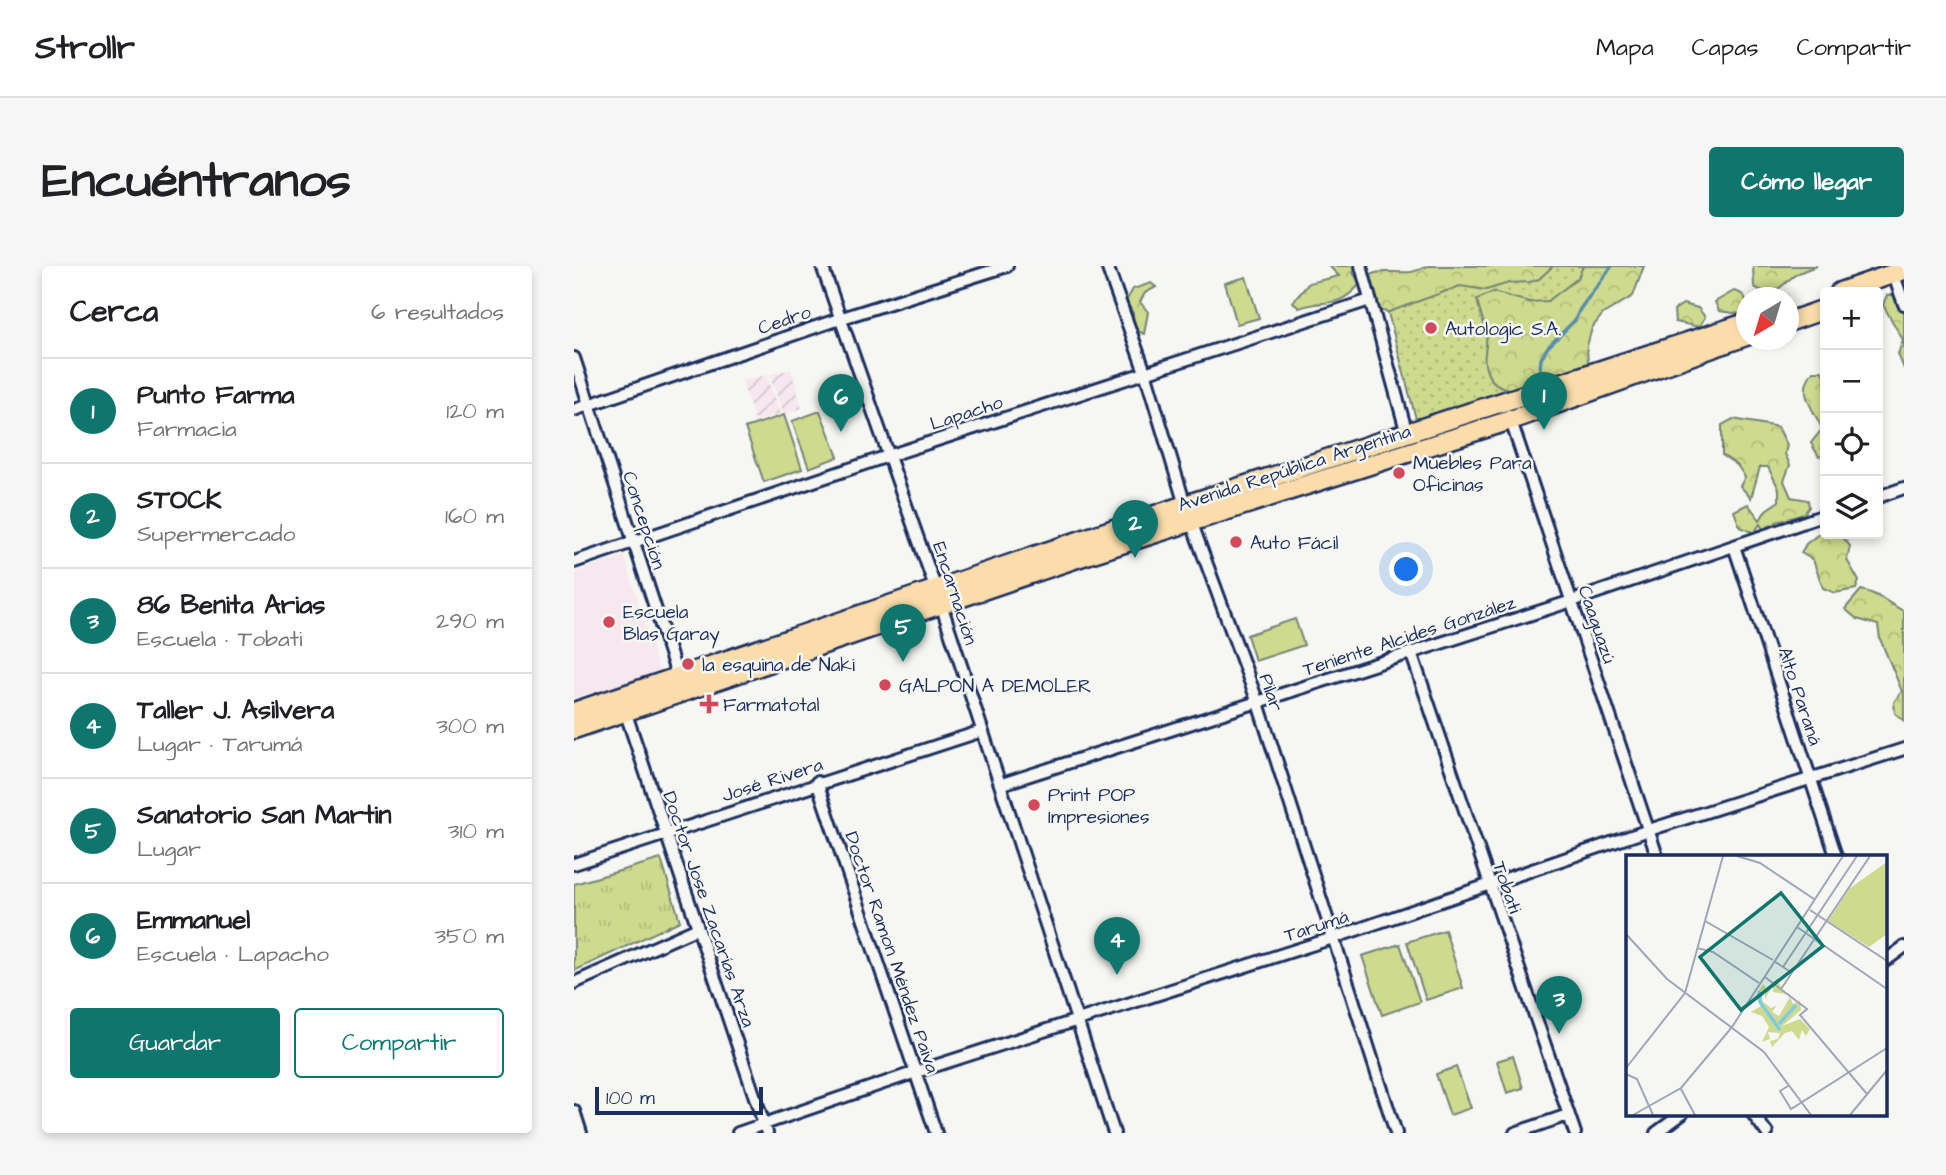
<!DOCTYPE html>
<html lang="es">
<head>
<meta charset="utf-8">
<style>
  :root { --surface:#fff; --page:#f6f6f6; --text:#202124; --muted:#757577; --line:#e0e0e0; --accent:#0f766e }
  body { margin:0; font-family:"Architects Daughter",sans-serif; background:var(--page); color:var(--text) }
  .controls { position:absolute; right:21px; top:21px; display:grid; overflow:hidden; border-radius:7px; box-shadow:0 4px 10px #0003 }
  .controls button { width:63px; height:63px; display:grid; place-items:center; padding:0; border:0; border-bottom:2px solid var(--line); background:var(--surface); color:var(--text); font:35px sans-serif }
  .compass { position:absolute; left:1162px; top:21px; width:63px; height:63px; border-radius:50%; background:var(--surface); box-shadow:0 4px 10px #0003; rotate:218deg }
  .scale { position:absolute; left:21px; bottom:18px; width:168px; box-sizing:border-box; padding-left:7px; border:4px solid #1b2f5e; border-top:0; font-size:19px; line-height:24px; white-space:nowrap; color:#1b2f5e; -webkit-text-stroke:5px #f6f6f2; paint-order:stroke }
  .you { position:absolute; left:833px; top:304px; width:24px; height:24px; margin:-18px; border:5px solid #fff; border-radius:50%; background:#1a73e8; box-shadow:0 0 0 10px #1a73e833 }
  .badge { display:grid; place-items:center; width:46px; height:46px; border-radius:50%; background:var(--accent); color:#fff; font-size:23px; font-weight:700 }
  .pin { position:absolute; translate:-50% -58px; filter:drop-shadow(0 2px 4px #0008) }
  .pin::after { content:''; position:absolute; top:37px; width:24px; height:21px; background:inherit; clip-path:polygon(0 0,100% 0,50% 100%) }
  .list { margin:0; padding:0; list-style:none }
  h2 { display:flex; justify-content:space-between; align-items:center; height:91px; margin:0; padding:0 28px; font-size:30px }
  h2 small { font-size:23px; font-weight:400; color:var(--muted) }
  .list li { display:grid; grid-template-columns:46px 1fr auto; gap:21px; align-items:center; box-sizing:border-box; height:105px; padding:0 28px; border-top:2px solid var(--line) }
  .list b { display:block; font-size:26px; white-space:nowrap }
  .list p { margin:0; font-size:23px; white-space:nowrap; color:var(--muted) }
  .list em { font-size:23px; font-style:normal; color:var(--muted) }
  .actions { display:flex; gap:14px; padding:21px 28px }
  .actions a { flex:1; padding:16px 0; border:2px solid var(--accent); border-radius:7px; text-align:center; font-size:24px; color:var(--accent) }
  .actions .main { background:var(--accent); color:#fff }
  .icon { flex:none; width:38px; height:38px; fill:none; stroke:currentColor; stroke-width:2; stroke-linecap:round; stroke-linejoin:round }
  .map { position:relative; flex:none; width:1330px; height:867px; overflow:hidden; border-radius:7px }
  header { display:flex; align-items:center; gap:42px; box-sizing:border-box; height:98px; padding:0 35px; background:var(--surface); border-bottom:2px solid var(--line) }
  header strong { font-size:33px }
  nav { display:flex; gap:38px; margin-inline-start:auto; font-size:24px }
  .intro { display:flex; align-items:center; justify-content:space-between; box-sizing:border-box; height:168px; padding:0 42px }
  h1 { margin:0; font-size:49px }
  .button { padding:18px 32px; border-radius:7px; background:var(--accent); color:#fff; font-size:24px; font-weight:700 }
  main { display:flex; gap:42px; padding:0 42px }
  aside { flex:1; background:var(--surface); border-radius:7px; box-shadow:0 4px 10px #0003 }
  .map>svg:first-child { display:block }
  .built { fill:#f7e7ee }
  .industrial { fill:url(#industrial-furrows) }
  .grass { fill:url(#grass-dots); stroke:#748476; stroke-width:2 }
  .forest { fill:url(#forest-crowns); stroke:#748476; stroke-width:2 }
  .park { fill:url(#park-tufts); stroke:#748476; stroke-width:2 }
  .pitch { fill:#ceda8d; stroke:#748476; stroke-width:2 }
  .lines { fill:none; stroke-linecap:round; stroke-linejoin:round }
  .stream { stroke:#588dad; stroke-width:3.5 }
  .minor-casing { stroke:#1b2f5e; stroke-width:16 }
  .highway-casing { stroke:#1b2f5e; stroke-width:23 }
  .minor { stroke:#f6f6f2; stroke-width:10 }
  .highway { stroke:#fbddab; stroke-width:18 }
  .poi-dot { fill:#d1495b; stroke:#f6f6f2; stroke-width:2.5 }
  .labels { text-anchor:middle; stroke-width:5; stroke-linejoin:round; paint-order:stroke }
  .street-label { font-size:19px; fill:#1b2f5e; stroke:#f6f6f2 }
  .poi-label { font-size:19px; fill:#1b2f5e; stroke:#f6f6f2; text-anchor:start }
  .inset-river { fill:none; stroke:#80cbe1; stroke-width:3.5 }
  .inset-road { fill:none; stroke:#9ea6b7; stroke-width:2 }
  .view { fill:#0f766e; fill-opacity:0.15; stroke:#0f766e; stroke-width:3.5 }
  .inset-edge { fill:none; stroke:#1b2f5e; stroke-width:3.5 }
</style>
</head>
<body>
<header>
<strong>Strollr</strong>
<nav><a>Mapa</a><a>Capas</a><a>Compartir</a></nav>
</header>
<div class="intro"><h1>Encuéntranos</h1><a class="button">Cómo llegar</a></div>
<main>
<aside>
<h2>Cerca<small>6 resultados</small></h2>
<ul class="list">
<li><span class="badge">1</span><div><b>Punto Farma</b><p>Farmacia</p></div><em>120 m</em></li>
<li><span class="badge">2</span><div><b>STOCK</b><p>Supermercado</p></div><em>160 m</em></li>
<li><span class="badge">3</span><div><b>86 Benita Arias</b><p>Escuela · Tobati</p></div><em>290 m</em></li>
<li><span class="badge">4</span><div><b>Taller J. Asilvera</b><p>Lugar · Tarumá</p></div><em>300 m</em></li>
<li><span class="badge">5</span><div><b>Sanatorio San Martin</b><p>Lugar</p></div><em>310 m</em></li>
<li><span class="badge">6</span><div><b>Emmanuel</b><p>Escuela · Lapacho</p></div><em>350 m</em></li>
</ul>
<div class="actions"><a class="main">Guardar</a><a>Compartir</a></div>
</aside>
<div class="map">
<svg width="1330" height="867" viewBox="0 0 1330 867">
  <defs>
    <pattern id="industrial-furrows" width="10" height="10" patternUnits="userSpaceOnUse" patternTransform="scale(1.75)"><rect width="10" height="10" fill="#f7e7ee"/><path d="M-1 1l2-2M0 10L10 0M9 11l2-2" fill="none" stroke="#d3c6ce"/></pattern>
    <pattern id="grass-dots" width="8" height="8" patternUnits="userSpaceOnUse" patternTransform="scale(1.75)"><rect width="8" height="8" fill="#ceda8d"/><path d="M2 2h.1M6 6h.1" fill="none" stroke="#b0bb7c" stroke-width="1.8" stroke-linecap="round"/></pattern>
    <pattern id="forest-crowns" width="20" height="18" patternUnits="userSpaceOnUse" patternTransform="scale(1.75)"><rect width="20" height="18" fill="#ceda8d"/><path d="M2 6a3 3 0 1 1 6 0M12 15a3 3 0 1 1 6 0" fill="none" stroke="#b0bb7c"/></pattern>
    <pattern id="park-tufts" width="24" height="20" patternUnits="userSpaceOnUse" patternTransform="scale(1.75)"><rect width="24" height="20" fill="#ceda8d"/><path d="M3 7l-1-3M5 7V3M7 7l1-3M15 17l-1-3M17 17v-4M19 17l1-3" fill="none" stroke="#b0bb7c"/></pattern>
  </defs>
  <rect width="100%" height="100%" fill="#f6f6f2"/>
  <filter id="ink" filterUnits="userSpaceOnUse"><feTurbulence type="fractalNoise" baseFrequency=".0143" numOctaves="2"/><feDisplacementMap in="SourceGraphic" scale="14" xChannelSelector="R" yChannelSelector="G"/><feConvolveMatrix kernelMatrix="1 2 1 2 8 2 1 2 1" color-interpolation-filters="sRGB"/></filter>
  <g filter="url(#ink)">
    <!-- built -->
    <path class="built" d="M50 290 85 406 0 432V307Z"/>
    <!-- industrial -->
    <path class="industrial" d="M217 103 228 142 210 149 195 109Z
      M192 109 206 148 181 156 168 115Z"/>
    <!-- grass -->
    <path class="grass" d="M932 0H1044L1003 72 1011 98 842 153 813 43Z"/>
    <!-- forest -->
    <path class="forest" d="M755 0H783L779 7 786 17C801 0 816 8 837 6 843 5 849 2 854 0H979L965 13 956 16 935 17 912 24 886 20 815 46 800 44 786 18C763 44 754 32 725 42L719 36 735 17 765 10Z
      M1009 0H1070L1059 30 1029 48 1018 62 1013 80 1014 99C992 114 928 142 913 106 907 90 914 83 912 69 911 57 905 45 903 33L919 26 955 36 974 35 1004 12Z
      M1179 0H1243C1234 3 1223 6 1216 13 1203 24 1199 32 1180 21Z
      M577 17 582 21 571 27 566 36 574 46 570 68 560 63 559 47 552 35 559 23Z
      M1160 25C1174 28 1175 37 1167 48L1145 45 1141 36Z
      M1313 29H1327L1330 42V103L1324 88 1329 74 1309 39Z
      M1109 38 1124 42 1131 51 1125 61 1101 56 1100 44Z
      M1239 105H1248L1251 112V188L1245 191 1237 177 1248 163C1239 141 1222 127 1239 105Z
      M1159 153 1204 161 1213 179 1211 188 1216 199 1210 215 1217 231 1234 234 1235 241 1230 248 1202 256 1199 267 1190 265 1186 258 1180 267 1166 261 1160 245 1174 238 1186 254 1192 244 1205 235V223L1194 201H1186L1177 232 1166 220 1171 211 1163 199 1148 189V159Z
      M1251 263V268H1266L1276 280 1273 294 1285 315 1282 323 1261 327 1249 322 1239 294 1227 287 1232 278Z
      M1287 324C1304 327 1315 338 1330 345V455L1321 447 1320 436 1328 425 1306 373 1304 359 1283 353 1271 343Z"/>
    <!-- park -->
    <path class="park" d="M87 593 106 655 0 705V618Z"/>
    <!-- pitch -->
    <path class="pitch" d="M672 11 685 52 663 58 651 17Z
      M246 145 264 191 235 202 218 155Z
      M210 149 228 203 190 216 171 162Z
      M721 353 730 379 681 395 673 369Z
      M871 664 889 722 852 734 833 676Z
      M826 678 846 736 808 749 788 690Z
      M939 790 949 822 933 827 923 795Z
      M882 801 897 842 876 849 862 808Z"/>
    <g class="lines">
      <!-- stream -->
      <path class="stream" d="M965 111 967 93 973 82 1001 54 1006 43 1038 0"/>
      <!-- minor casing -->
      <g class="minor-casing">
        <path id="minor" d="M248 0 367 338 540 867
          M533 0 571 106 611 239 684 437 822 867
          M787 0 833 168
          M1323 18 1330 38
          M0 92 105 415
          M0 144 265 53 433 0
          M935 149 1083 590
          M1304 231 1330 222
          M1160 280 1262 590
          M0 296 317 189 796 34
          M837 386 1001 867
          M50 442 193 867
          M243 516 362 867
          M428 518 998 335 1251 249
          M0 598 408 465
          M1311 695 1330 681
          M0 717 124 662
          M0 845 7 867
          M1179 848 1193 867
          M164 867 342 806 759 672 1075 564 1330 483
          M941 867 994 849
          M1082 867 1108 848"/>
      </g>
      <!-- highway casing -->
      <g class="highway-casing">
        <path id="highway" d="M1266 26 1330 4
          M1214 56 1251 43
          M0 446 611 239 1172 57
          M0 463 503 292 937 154 1172 70"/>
      </g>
      <!-- minor -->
      <use href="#minor" class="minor"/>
      <!-- highway -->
      <use href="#highway" class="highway"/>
    </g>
  </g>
  <!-- markers -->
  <g class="poi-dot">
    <circle cx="857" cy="62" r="7"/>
    <circle cx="825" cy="207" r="7"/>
    <circle cx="662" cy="276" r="7"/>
    <circle cx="35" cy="356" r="7"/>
    <circle cx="114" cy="398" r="7"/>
    <circle cx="311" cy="419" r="7"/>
    <path d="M131.5 427.5h7v7h7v7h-7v7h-7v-7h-7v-7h7z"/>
    <circle cx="460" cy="539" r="7"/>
  </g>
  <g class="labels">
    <!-- street labels -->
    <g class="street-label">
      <text transform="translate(210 53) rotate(-19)" y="7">Cedro</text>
      <text transform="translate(392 146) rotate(-18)" y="7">Lapacho</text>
      <text transform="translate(720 201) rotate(-18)" y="7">Avenida República Argentina</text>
      <text transform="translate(71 254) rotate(72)" y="7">Concepción</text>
      <text transform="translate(382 327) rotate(72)" y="7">Encarnación</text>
      <text transform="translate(1024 358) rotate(71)" y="7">Caaguazú</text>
      <text transform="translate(835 369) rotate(-18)" y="7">Teniente Alcides González</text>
      <text transform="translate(698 426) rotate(71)" y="7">Pilar</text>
      <text transform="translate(1227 430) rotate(72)" y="7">Alto Paraná</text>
      <text transform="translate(198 513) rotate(-18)" y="7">José Rivera</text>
      <text transform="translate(934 621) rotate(71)" y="7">Tobati</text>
      <text transform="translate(136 643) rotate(71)" y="7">Doctor Jose Zacarías Arza</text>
      <text transform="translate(742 659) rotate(-18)" y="7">Tarumá</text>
      <text transform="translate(319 686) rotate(71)" y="7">Doctor Ramon Méndez Paiva</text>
    </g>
    <!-- poi labels -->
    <g class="poi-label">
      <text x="871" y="69">Autologic S.A.</text>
      <text x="839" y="203">Muebles Para<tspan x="839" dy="22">Oficinas</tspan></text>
      <text x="676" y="283">Auto Fácil</text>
      <text x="49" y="352">Escuela<tspan x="49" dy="22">Blas Garay</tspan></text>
      <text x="128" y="405">la esquina de Naki</text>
      <text x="325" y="426">GALPON A DEMOLER</text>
      <text x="149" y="445">Farmatotal</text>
      <text x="474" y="535">Print POP<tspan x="474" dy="22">Impresiones</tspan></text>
    </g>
  </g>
  <!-- overview -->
  <g transform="translate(1052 589)">
    <rect width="261" height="261" fill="#f6f6f2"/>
    <path d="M151 124 159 139 147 137V130L139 144V135L135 136 137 147 145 153 151 150 146 157 153 161 164 142 167 149 174 146 175 155 156 171 174 164 184 174 180 181 176 175 173 185 166 176 159 178 146 192 144 186 152 184 154 178 142 177 144 184 136 187 143 172 136 161 125 157 135 151 130 140 137 129 141 133Z" fill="#ceda8d"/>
    <path d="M261 7V79L243 92 202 66 224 33Z" fill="#ceda8d"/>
    <path class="inset-river" d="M133 136 134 147 154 175M153 169 170 150"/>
    <path class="inset-road" d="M111 1 134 8 188 44M184 55 261 106M79 66 147 105M171 72 261 134M0 79 41 124 138 197 185 260M71 93 87 97 133 128M148 106 166 118M157 112 231 1M139 122 181 154 174 160 241 239M155 134 244 1M106 172 217 1M0 213 59 138 97 1M0 219 11 224 27 260M162 231 154 236 165 254 261 193M55 234 69 260M7 260 55 233 106 172M224 260 261 215"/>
    <path class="view" d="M155 38 197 91 115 155 74 102Z"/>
    <rect width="261" height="261" class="inset-edge"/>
  </g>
</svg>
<div class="controls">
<button>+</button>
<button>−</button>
<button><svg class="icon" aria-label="locate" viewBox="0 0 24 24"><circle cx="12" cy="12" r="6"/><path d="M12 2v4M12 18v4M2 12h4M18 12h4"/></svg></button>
<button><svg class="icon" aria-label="layers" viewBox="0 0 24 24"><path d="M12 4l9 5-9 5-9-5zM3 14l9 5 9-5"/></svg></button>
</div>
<svg class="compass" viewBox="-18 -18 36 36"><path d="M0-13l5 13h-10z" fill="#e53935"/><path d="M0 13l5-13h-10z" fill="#757577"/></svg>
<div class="scale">100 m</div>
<div class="you"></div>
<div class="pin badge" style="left:970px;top:164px">1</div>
<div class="pin badge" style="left:561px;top:292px">2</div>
<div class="pin badge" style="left:985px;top:768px">3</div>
<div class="pin badge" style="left:543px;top:709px">4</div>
<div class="pin badge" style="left:329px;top:396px">5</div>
<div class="pin badge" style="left:267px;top:166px">6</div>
</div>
</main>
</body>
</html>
